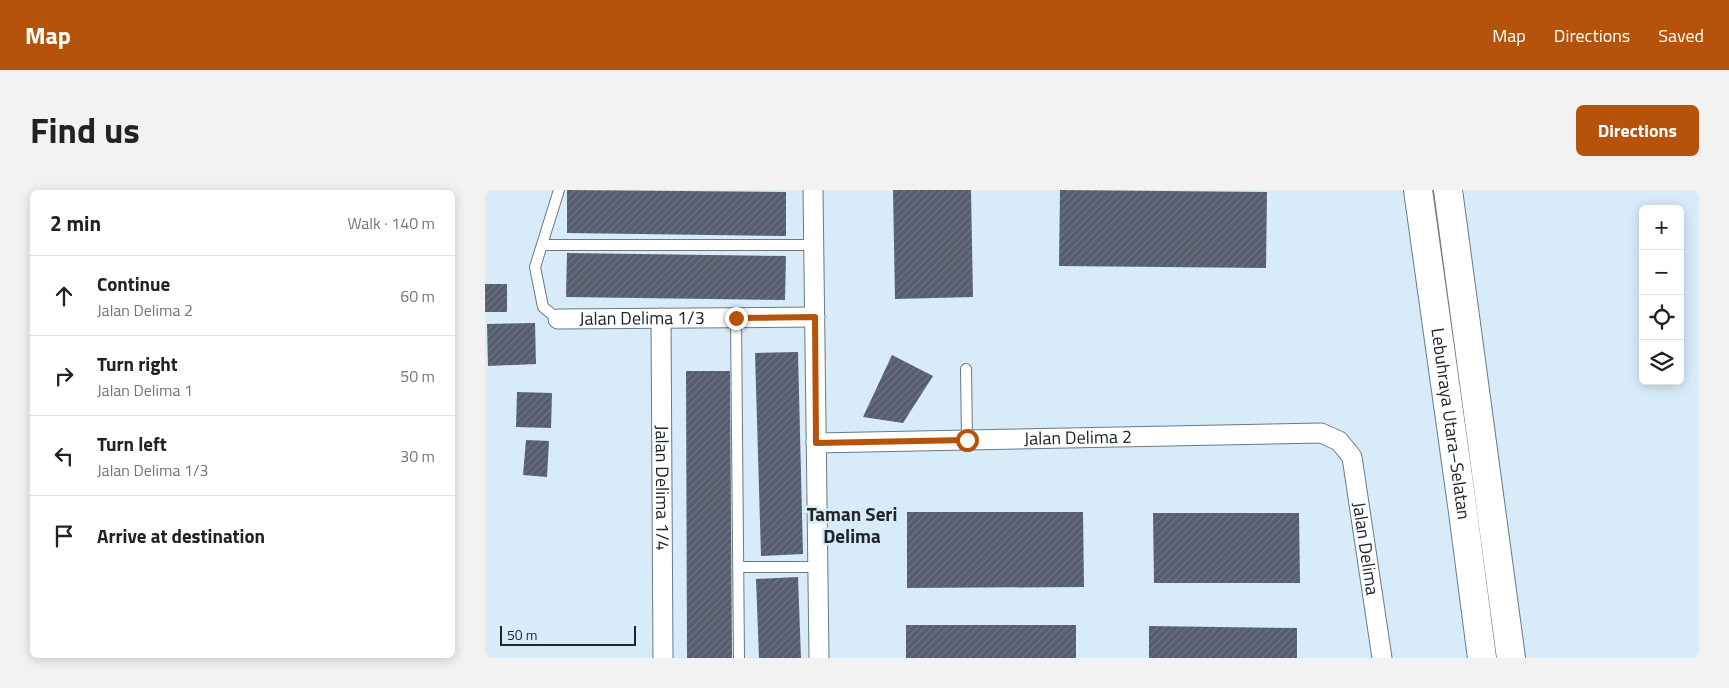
<!DOCTYPE html>
<html lang="en">
<head>
<meta charset="utf-8">
<style>
  :root { --surface:#fff; --page:#f2f2f2; --text:#222; --muted:#767676; --line:#e0e0e0; --accent:#b45309 }
  body { margin:0; font-family:"Titillium Web",sans-serif; background:var(--page); color:var(--text) }
  .controls { position:absolute; right:15px; top:15px; display:grid; overflow:hidden; border-radius:8px; box-shadow:0 2px 12px #0003 }
  .controls button { width:45px; height:45px; display:grid; place-items:center; padding:0; border:0; border-bottom:1px solid var(--line); background:var(--surface); color:var(--text); font:25px sans-serif }
  .scale { position:absolute; left:15px; bottom:12px; width:136px; box-sizing:border-box; padding-left:5px; border:2px solid #20272c; border-top:0; font-size:14px; line-height:18px; white-space:nowrap; color:#20272c; -webkit-text-stroke:4px #d7ebf9; paint-order:stroke }
  .stop { position:absolute; width:15px; height:15px; margin:-11px; border:4px solid #b45309; border-radius:50%; background:#fff }
  .stop.end { background:#b45309; border-color:#fff; box-shadow:0 1px 5px #0008 }
  .list { margin:0; padding:0; list-style:none }
  h2 { display:flex; justify-content:space-between; align-items:center; height:65px; margin:0; padding:0 20px; font-size:21px }
  h2 small { font-size:16px; font-weight:400; color:var(--muted) }
  .list li { display:grid; grid-template-columns:32px 1fr auto; gap:15px; align-items:center; box-sizing:border-box; height:80px; padding:0 20px; border-top:1px solid var(--line) }
  .list b { display:block; font-size:19px; white-space:nowrap }
  .list p { margin:0; font-size:16px; white-space:nowrap; color:var(--muted) }
  .list em { font-size:16px; font-style:normal; color:var(--muted) }
  .icon { flex:none; width:28px; height:28px; fill:none; stroke:currentColor; stroke-width:2; stroke-linecap:round; stroke-linejoin:round }
  .map { position:relative; flex:none; width:1214px; height:468px; overflow:hidden; border-radius:8px }
  header { display:flex; align-items:center; gap:30px; box-sizing:border-box; height:70px; padding:0 25px; background:var(--accent); color:#fff }
  header strong { font-size:24px }
  nav { display:flex; gap:28px; margin-inline-start:auto; font-size:18px }
  .intro { display:flex; align-items:center; justify-content:space-between; box-sizing:border-box; height:120px; padding:0 30px }
  h1 { margin:0; font-size:35px }
  .button { padding:12px 22px; border-radius:8px; background:var(--accent); color:#fff; font-size:18px; font-weight:700 }
  main { display:flex; gap:30px; padding:0 30px }
  aside { flex:1; background:var(--surface); border-radius:8px; box-shadow:0 2px 12px #0003 }
  .map>svg:first-child { display:block }
  .building { fill:url(#building-hatch) }
  .lines { fill:none; stroke-linecap:round; stroke-linejoin:round }
  .service-casing { stroke:#697a87; stroke-width:12 }
  .minor-casing { stroke:#697a87; stroke-width:21 }
  .motorway-casing { stroke:#697a87; stroke-width:30 }
  .service { stroke:#fff; stroke-width:10 }
  .minor { stroke:#fff; stroke-width:19 }
  .motorway { stroke:#fff; stroke-width:28 }
  .route { stroke:#b45309; stroke-width:6 }
  .labels { text-anchor:middle; stroke-width:5; stroke-linejoin:round; paint-order:stroke }
  .street-label { font-size:18px; fill:#20272c; stroke:#d7ebf9 }
  .neighbourhood-label { font-size:19px; font-weight:bold; fill:#20272c; stroke:#d7ebf9 }
</style>
</head>
<body>
<header>
<strong>Map</strong>
<nav><a>Map</a><a>Directions</a><a>Saved</a></nav>
</header>
<div class="intro"><h1>Find us</h1><a class="button">Directions</a></div>
<main>
<aside>
<h2>2 min<small>Walk · 140 m</small></h2>
<ul class="list">
<li><svg class="icon" aria-label="ahead" viewBox="0 0 24 24"><path d="M12 20V5M6 11l6-6 6 6"/></svg><div><b>Continue</b><p>Jalan Delima 2</p></div><em>60 m</em></li>
<li><svg class="icon" aria-label="right" viewBox="0 0 24 24"><path d="M7 20v-9h11M14 6l5 5-5 5"/></svg><div><b>Turn right</b><p>Jalan Delima 1</p></div><em>50 m</em></li>
<li><svg class="icon" aria-label="left" viewBox="0 0 24 24"><path d="M17 20v-9H6M10 6l-5 5 5 5"/></svg><div><b>Turn left</b><p>Jalan Delima 1/3</p></div><em>30 m</em></li>
<li><svg class="icon" aria-label="arrive" viewBox="0 0 24 24"><path d="M6 21V4h12l-3 4 3 4H6"/></svg><div><b>Arrive at destination</b></div></li>
</ul>
</aside>
<div class="map">
<svg width="1214" height="468" viewBox="0 0 1214 468">
  <defs>
    <pattern id="building-hatch" width="6" height="6" patternUnits="userSpaceOnUse" patternTransform="scale(1.25)"><rect width="6" height="6" fill="#555d6e"/><path d="M-1 1l2-2M0 6l6-6M5 7l2-2" fill="none" stroke="#6f7582"/></pattern>
  </defs>
  <rect width="100%" height="100%" fill="#d7ebf9"/>
  <!-- building -->
  <path class="building" d="M82 0 301 2V46L82 43Z
    M408 0H486L488 107 410 109Z
    M575 0 782 2 781 78 574 76Z
    M82 63 301 66 300 110 81 107Z
    M0 94H22V122H0Z
    M50 133 51 174 3 176 2 134Z
    M313 162 318 364 276 366 270 163Z
    M407 165 448 186 418 233 378 227Z
    M201 181H245L247 468H202Z
    M32 202 67 203 66 238 31 237Z
    M41 250 64 251 62 287 38 285Z
    M422 322H598L599 397 422 398Z
    M668 323H814L815 393H669Z
    M313 387 316 468H274L271 389Z
    M421 435H591V468H421Z
    M664 436 812 438V468H664Z"/>
  <g class="lines">
    <!-- service casing -->
    <g class="service-casing">
      <path id="service" d="M57 55H329
        M251 128 254 468
        M73 129 58 117 50 77 74 0
        M481 179 482 250
        M254 377H333"/>
    </g>
    <!-- minor casing -->
    <g class="minor-casing">
      <g id="minor">
        <path d="M328 0 334 468"/>
        <path id="s1" d="M176 128 178 468"/>
        <path id="s2" d="M73 129 330 127"/>
        <path id="s3" d="M331 253 836 243 854 251 867 267 897 468"/>
      </g>
    </g>
    <!-- motorway casing -->
    <g class="motorway-casing">
      <g id="motorway">
        <path id="s4" d="M933 0 978 322 997 468"/>
        <path d="M963 0 1026 468"/>
      </g>
    </g>
    <!-- service -->
    <use href="#service" class="service"/>
    <!-- minor -->
    <use href="#minor" class="minor"/>
    <!-- motorway -->
    <use href="#motorway" class="motorway"/>
  </g>
  <g class="lines">
    <!-- route -->
    <path class="route" d="M251 128 330 127 331 253 482 250"/>
  </g>
  <g class="labels">
    <!-- street labels -->
    <g class="street-label">
      <text dy="6" stroke="none"><textPath href="#s2" startOffset="84">Jalan Delima 1/3</textPath></text>
      <text dy="6" stroke="none"><textPath href="#s4" startOffset="236">Lebuhraya Utara–Selatan</textPath></text>
      <text dy="6" stroke="none"><textPath href="#s3" startOffset="262">Jalan Delima 2</textPath></text>
      <text dy="6" stroke="none"><textPath href="#s1" startOffset="170">Jalan Delima 1/4</textPath></text>
      <text dy="6" stroke="none"><textPath href="#s3" startOffset="638">Jalan Delima</textPath></text>
    </g>
    <!-- neighbourhood labels -->
    <g class="neighbourhood-label">
      <text x="367" y="331">Taman Seri<tspan x="367" dy="22">Delima</tspan></text>
    </g>
  </g>
</svg>
<div class="controls">
<button>+</button>
<button>−</button>
<button><svg class="icon" aria-label="locate" viewBox="0 0 24 24"><circle cx="12" cy="12" r="6"/><path d="M12 2v4M12 18v4M2 12h4M18 12h4"/></svg></button>
<button><svg class="icon" aria-label="layers" viewBox="0 0 24 24"><path d="M12 4l9 5-9 5-9-5zM3 14l9 5 9-5"/></svg></button>
</div>
<div class="scale">50 m</div>
<div class="stop" style="left:482px;top:250px"></div>
<div class="stop end" style="left:251px;top:128px"></div>
</div>
</main>
</body>
</html>
